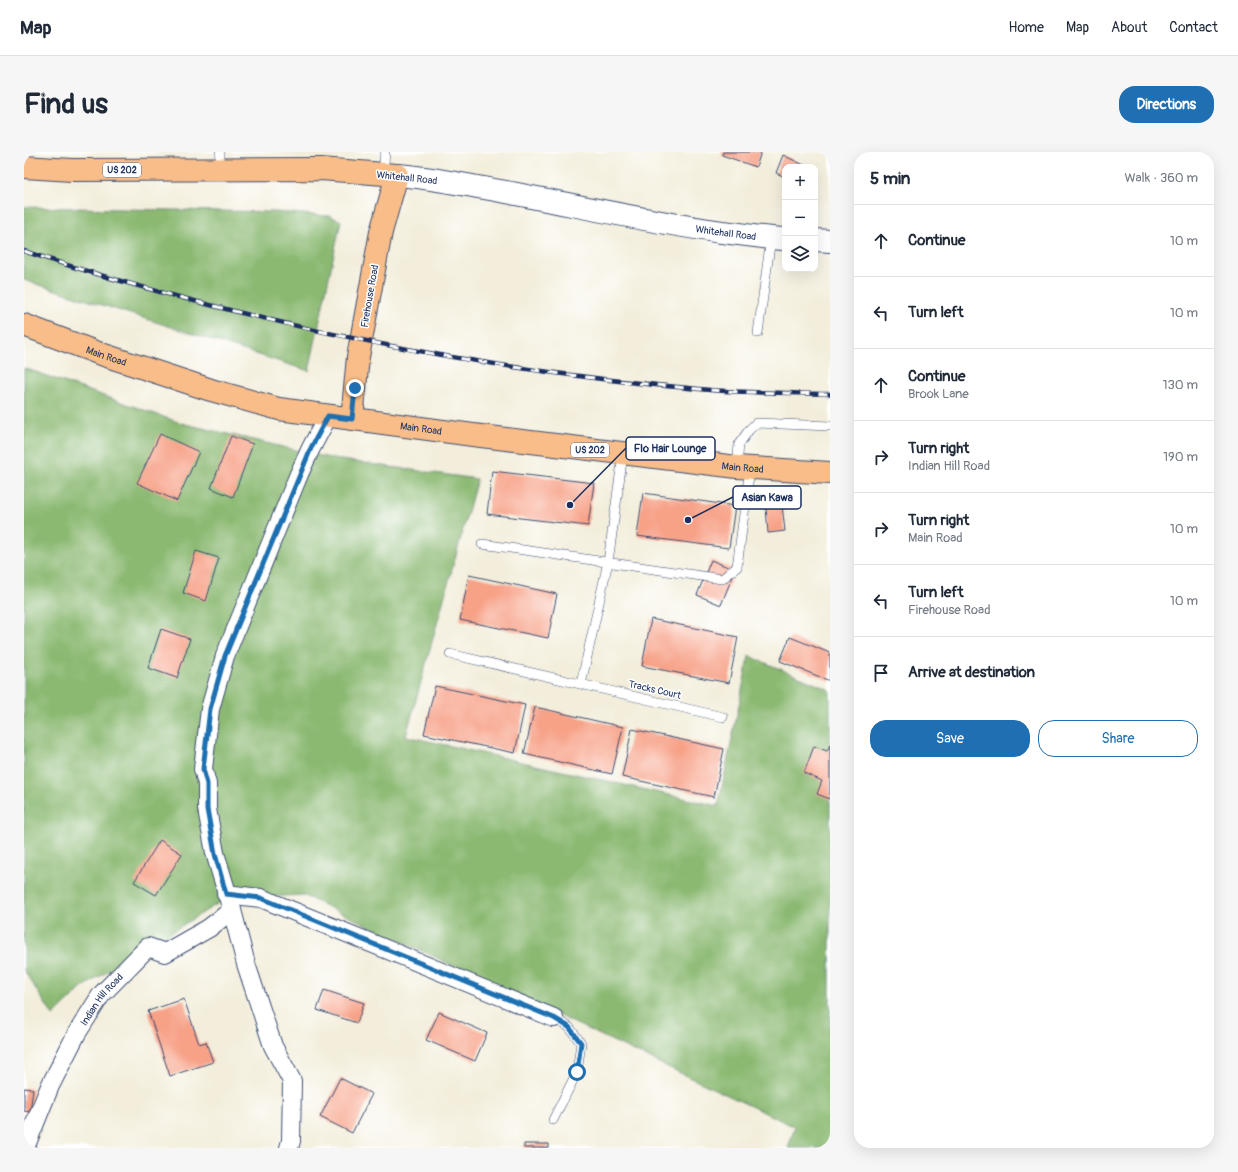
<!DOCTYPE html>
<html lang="en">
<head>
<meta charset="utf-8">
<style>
  :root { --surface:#fff; --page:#f6f6f7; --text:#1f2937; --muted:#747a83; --line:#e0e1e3; --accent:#1f6fb2 }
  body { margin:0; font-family:Pangolin,sans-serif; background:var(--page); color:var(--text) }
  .controls { position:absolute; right:12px; top:12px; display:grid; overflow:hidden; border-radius:8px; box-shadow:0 4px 16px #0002 }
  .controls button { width:36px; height:36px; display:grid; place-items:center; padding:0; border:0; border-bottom:1px solid var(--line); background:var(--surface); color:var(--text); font:20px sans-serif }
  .stop { position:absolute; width:12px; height:12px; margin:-9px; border:3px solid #1f6fb2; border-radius:50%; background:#fff }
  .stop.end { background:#1f6fb2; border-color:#fff; box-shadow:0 1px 4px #0008 }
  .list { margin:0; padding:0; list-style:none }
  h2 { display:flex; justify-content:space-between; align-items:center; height:52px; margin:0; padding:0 16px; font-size:17px }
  h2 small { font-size:13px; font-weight:400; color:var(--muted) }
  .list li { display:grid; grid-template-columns:26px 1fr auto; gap:12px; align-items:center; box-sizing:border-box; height:72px; padding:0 16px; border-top:1px solid var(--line) }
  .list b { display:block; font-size:15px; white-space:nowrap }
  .list p { margin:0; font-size:13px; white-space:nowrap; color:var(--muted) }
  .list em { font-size:13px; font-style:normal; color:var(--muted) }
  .actions { display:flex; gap:8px; padding:12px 16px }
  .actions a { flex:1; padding:9px 0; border:1px solid var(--accent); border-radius:16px; text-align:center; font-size:14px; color:var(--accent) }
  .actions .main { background:var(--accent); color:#fff }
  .icon { flex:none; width:22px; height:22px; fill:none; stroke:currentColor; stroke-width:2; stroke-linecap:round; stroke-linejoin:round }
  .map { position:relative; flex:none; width:806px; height:996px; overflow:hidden; border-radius:16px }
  header { display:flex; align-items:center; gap:24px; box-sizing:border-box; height:56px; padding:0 20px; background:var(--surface); border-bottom:1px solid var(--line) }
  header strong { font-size:19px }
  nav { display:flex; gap:22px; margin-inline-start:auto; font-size:14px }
  .intro { display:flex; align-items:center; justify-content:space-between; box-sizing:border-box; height:96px; padding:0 24px }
  h1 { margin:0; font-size:28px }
  .button { padding:10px 18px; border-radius:16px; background:var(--accent); color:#fff; font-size:14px; font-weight:700 }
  main { display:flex; gap:24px; padding:0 24px }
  aside { flex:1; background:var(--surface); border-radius:16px; box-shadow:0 4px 16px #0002 }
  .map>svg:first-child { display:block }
  .forest { fill:#8bb972; stroke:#537468 }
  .building { fill:#f7a187 }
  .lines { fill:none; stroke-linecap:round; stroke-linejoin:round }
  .service-casing { stroke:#3b4c71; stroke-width:10 }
  .minor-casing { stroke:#3b4c71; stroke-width:20 }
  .tertiary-casing { stroke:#3b4c71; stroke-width:24 }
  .primary-casing { stroke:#3b4c71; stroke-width:24 }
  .service { stroke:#fff; stroke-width:9 }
  .minor { stroke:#fff; stroke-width:18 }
  .tertiary { stroke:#fff; stroke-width:22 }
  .primary { stroke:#f8bd88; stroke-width:22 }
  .rail-casing { stroke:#1b2f5e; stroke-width:4.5 }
  .rail { stroke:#fff; stroke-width:3; stroke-dasharray:9; stroke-linecap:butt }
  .route { stroke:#1f6fb2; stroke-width:5 }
  .labels { text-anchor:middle; stroke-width:3; stroke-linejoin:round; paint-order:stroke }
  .shield { fill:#fff; stroke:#5f6d8e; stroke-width:1 }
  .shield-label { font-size:9px; font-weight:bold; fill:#1b2f5e }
  .street-label { font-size:10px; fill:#1b2f5e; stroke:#fff }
  .leader { fill:none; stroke:#1b2f5e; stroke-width:1.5 }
  .callout-dot { fill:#1b2f5e; stroke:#fff; stroke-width:1.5 }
  .callout { fill:#fff; stroke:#1b2f5e; stroke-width:1.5 }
  .callout-label { font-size:11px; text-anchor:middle; font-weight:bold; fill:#1b2f5e }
</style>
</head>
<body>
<header>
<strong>Map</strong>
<nav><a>Home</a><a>Map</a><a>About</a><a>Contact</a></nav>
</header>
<div class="intro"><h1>Find us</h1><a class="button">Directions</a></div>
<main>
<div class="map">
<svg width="806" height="996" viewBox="0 0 806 996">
  <rect width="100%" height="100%" fill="#fff"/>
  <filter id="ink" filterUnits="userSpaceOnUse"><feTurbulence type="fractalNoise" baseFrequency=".025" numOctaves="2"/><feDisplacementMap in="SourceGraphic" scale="8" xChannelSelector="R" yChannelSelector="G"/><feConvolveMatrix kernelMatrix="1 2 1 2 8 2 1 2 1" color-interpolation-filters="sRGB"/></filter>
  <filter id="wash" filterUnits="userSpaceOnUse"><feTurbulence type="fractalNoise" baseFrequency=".012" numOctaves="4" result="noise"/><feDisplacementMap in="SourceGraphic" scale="16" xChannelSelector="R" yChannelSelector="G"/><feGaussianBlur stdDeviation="0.9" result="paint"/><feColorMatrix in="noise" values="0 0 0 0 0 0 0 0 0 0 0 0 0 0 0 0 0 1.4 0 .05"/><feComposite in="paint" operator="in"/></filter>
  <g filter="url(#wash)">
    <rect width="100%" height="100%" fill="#f3eedb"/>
    <!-- forest -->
    <path class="forest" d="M0 55 251 60 306 64 317 69 285 219 0 128Z
      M0 216 157 271 310 307 453 327 382 584 694 654 725 504 806 538V996H764L771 975 279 743 201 747 59 835 29 864 0 818Z"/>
    <g id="blocks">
      <!-- building -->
      <path class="building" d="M699 0H737L732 15 698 3Z
        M759 3 784 15H761V25L752 21Z
        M136 282 175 300 153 349 113 331Z
        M207 284 229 292 209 345 187 336Z
        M468 319 570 331 564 374 463 362Z
        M619 341 711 354 705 396 613 384Z
        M758 353 761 379 744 381 742 355Z
        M172 399 195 406 182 449 159 441Z
        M687 408 711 418 697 453 673 443Z
        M445 423 533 442 524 486 436 468Z
        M627 467 714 485 705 531 618 514Z
        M137 477 166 487 153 526 124 516Z
        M766 485 806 501V529L756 509Z
        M411 534 501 553 491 601 400 582Z
        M511 555 599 575 588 622 500 602Z
        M608 577 700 597 690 645 598 625Z
        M806 593V647L793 642 798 629 780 621 790 594 803 599Z
        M136 688 158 702 132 743 110 730Z
        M300 838 340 851 333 871 293 858Z
        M160 847 175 892 182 890 189 910 146 924 124 859Z
        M415 860 463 881 451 909 402 888Z
        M316 926 348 942 328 981 296 965Z
        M0 936 9 937 6 960 0 959Z
        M500 992H525V996H500Z"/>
    </g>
  </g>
  <g filter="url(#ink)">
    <use href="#blocks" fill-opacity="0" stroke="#3b4c71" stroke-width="1"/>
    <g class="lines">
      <!-- service casing -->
      <g class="service-casing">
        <path id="service" d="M196 0V18
          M359 22 361 0
          M734 181 747 86
          M713 315 715 292 725 278 732 271 806 274
          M458 392 698 427 713 415 726 316
          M426 502 699 565
          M557 532 584 410 599 302
          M529 968 553 920 557 891 545 875 530 866"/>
      </g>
      <!-- minor casing -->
      <g class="minor-casing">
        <g id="minor">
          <path d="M202 742 237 746 530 866"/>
          <path d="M208 758 222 812 249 894 268 929 267 989 265 996"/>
          <path id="s1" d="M1 996 26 934 53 881 77 843 124 795 141 801 185 776 208 758 191 701 183 657V632L179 617 186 557 201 504 275 322 287 296 304 264"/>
        </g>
      </g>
      <!-- tertiary casing -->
      <g class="tertiary-casing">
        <g id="tertiary">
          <path id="s2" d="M373 23C403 25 431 31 460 36 539 50 618 69 698 80 719 82 740 86 761 87"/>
          <path d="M791 88 806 89"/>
        </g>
      </g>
      <!-- primary casing -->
      <g class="primary-casing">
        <g id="primary">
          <path d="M0 15 48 18 297 17 373 23 357 80 334 205 328 267"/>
          <path id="s3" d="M0 173 74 201 187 238 255 257 449 283 713 315 806 321"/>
        </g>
      </g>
      <!-- service -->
      <use href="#service" class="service"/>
      <!-- minor -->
      <use href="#minor" class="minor"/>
      <!-- tertiary -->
      <use href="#tertiary" class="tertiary"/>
      <!-- primary -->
      <use href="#primary" class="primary"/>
      <!-- rail casing -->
      <g class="rail-casing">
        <path id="rail" d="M0 99C62 120 127 138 190 154 353 196 519 224 686 238 726 241 766 241 806 242"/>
      </g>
      <!-- rail -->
      <use href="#rail" class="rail"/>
    </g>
  </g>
  <g class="lines" filter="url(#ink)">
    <!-- route -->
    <path class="route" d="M331 236 328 267 304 264 287 296 201 504 186 557 179 617 183 632V657L191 702 202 742 237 746 530 866 545 875 557 891 553 920"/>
  </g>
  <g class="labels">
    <!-- shield labels -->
    <g class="shield">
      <rect x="79" y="11" width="38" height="14" rx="3"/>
      <rect x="547" y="291" width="38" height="14" rx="3"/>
    </g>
    <g class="shield-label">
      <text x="98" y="21">US 202</text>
      <text x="566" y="301">US 202</text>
    </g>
    <!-- street labels -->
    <g class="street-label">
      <text transform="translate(383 25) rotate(6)" y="4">Whitehall Road</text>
      <text dy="4" stroke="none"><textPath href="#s2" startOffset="334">Whitehall Road</textPath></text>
      <text transform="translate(345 144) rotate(-80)" y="4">Firehouse Road</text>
      <text dy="4" stroke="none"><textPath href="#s3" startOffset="88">Main Road</textPath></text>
      <text dy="4" stroke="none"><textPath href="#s3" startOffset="412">Main Road</textPath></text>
      <text dy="4" stroke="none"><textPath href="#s3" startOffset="736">Main Road</textPath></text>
      <text transform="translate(631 537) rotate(13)" y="4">Tracks Court</text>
      <text dy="4" stroke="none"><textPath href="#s1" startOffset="168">Indian Hill Road</textPath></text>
    </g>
  </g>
  <!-- callouts -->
  <path class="leader" d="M546 353L602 296M664 368L709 345"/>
  <g class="callout-dot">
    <circle cx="546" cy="353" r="4"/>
    <circle cx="664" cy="368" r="4"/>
  </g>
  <g class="callout">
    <rect x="602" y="285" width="89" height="23" rx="4"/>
    <rect x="709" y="334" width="68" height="23" rx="4"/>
  </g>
  <g class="callout-label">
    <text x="646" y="300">Flo Hair Lounge</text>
    <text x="743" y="349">Asian Kawa</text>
  </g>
</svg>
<div class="controls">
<button>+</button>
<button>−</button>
<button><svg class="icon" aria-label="layers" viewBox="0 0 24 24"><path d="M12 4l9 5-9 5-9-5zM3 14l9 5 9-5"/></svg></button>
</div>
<div class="stop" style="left:553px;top:920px"></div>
<div class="stop end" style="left:331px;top:236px"></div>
</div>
<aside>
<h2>5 min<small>Walk · 360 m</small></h2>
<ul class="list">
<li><svg class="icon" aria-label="ahead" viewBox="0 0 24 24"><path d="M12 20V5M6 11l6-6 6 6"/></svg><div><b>Continue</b></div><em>10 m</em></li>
<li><svg class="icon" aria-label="left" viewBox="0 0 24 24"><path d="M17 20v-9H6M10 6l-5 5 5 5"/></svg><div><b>Turn left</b></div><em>10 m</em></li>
<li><svg class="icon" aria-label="ahead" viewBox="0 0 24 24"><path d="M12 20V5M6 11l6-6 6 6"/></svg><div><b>Continue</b><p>Brook Lane</p></div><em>130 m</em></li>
<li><svg class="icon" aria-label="right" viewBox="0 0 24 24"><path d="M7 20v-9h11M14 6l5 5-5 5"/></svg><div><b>Turn right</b><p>Indian Hill Road</p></div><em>190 m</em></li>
<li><svg class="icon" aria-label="right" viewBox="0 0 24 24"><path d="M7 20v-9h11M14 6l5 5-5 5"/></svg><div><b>Turn right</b><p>Main Road</p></div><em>10 m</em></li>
<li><svg class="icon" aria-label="left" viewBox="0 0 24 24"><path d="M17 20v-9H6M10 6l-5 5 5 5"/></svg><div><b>Turn left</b><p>Firehouse Road</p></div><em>10 m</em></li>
<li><svg class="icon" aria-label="arrive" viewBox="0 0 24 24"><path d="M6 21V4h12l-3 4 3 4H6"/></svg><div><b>Arrive at destination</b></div></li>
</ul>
<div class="actions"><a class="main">Save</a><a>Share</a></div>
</aside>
</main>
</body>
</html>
